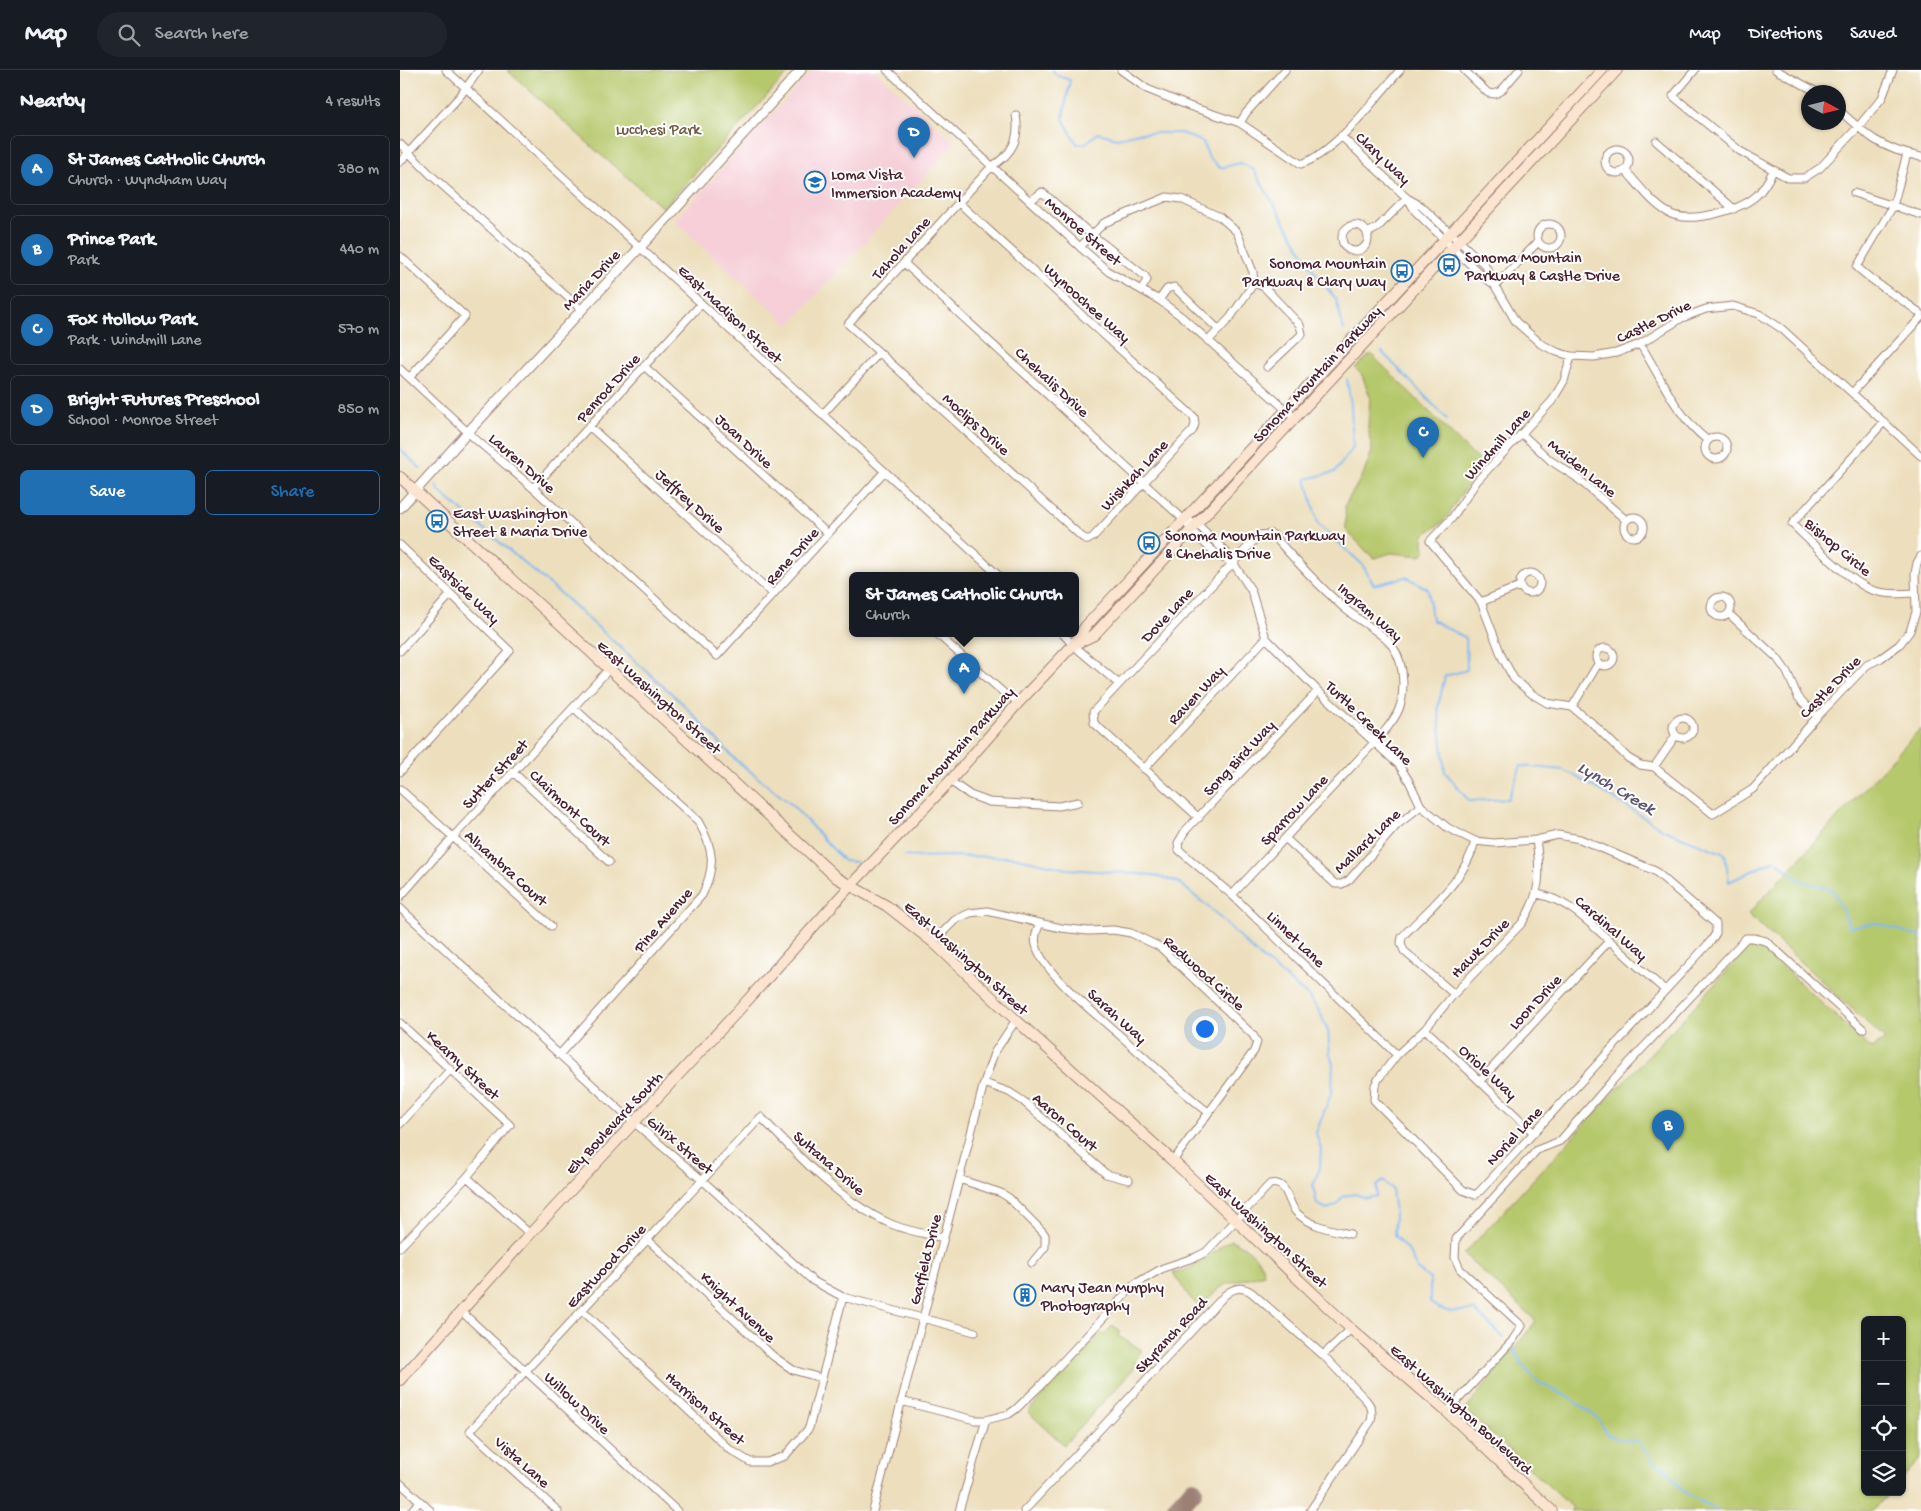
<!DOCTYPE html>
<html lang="en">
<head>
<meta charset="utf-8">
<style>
  :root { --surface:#171b24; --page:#20242c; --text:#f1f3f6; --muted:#9ea1a6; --line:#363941; --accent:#1f6fb2 }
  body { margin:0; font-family:"Gochi Hand",sans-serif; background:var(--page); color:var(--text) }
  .controls { position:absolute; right:15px; bottom:15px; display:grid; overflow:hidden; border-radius:8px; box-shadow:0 1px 4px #0004 }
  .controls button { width:45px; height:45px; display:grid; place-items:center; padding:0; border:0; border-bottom:1px solid var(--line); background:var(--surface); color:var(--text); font:25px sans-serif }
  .compass { position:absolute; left:1401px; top:15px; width:45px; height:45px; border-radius:50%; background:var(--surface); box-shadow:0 1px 4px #0004; rotate:97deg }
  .you { position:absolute; left:804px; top:958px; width:18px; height:18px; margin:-12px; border:4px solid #fff; border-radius:50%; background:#1a73e8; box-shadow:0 0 0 8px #1a73e833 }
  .badge { display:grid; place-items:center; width:32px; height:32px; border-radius:50%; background:var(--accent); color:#fff; font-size:16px; font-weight:700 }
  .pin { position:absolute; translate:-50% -41px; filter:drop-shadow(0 1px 2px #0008) }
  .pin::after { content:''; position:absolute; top:26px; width:18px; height:15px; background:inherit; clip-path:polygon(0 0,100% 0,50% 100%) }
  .popup { position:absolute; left:449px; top:502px; width:230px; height:65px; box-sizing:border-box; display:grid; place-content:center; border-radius:8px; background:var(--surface); filter:drop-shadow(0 1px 4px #0005); font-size:16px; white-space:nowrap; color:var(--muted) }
  .popup b { font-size:19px; color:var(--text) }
  .popup::after { content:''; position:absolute; left:50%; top:100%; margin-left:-10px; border:10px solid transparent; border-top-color:var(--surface) }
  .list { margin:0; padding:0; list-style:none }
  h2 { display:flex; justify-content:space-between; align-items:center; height:65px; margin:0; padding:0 20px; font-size:21px }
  h2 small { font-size:16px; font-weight:400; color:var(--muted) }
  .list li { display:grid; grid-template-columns:32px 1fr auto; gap:15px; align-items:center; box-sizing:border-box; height:70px; margin:0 10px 10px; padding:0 10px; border:1px solid var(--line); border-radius:8px }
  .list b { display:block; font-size:19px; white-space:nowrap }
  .list p { margin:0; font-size:16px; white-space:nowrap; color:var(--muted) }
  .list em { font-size:16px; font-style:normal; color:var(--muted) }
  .actions { display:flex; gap:10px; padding:15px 20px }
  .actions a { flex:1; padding:11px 0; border:1px solid var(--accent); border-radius:8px; text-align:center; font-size:18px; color:var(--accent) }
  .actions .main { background:var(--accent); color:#fff }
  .icon { flex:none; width:28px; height:28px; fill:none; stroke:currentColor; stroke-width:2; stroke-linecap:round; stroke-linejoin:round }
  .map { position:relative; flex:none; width:1521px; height:1441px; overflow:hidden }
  header { display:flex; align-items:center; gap:30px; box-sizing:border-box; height:70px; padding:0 25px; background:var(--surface); border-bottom:1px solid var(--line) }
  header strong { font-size:24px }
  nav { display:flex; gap:28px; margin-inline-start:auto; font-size:18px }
  .search { width:350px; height:45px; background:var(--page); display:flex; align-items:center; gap:12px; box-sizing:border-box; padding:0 18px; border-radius:28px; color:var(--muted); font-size:19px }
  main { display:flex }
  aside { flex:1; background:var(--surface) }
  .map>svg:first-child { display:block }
  .built { fill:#f6cfd8 }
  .green { fill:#b6c86c; stroke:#80744c }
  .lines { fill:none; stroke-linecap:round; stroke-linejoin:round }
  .stream { stroke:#81b8f1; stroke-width:2 }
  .taxiway { stroke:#9c7f74; stroke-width:20 }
  .minor-casing { stroke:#9c7f74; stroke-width:9 }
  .tertiary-casing { stroke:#9c7f74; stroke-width:11 }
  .secondary-casing { stroke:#9c7f74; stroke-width:12 }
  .minor { stroke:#fff; stroke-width:7 }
  .tertiary { stroke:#fff; stroke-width:9 }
  .secondary { stroke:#fce5d0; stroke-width:10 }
  .labels { text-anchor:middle; stroke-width:4; stroke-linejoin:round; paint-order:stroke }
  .park-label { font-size:16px; fill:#705a42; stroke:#fff }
  .street-label { font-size:16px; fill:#4a1f2b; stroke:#fff }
  .poi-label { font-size:16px; fill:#4a1f2b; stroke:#fff; text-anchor:start }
  .water-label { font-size:18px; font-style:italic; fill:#5d5570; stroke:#fff }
</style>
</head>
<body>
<header>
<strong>Map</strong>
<div class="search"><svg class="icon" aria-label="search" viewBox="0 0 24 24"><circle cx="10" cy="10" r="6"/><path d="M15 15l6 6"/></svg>Search here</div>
<nav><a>Map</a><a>Directions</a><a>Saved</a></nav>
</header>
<main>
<aside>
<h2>Nearby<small>4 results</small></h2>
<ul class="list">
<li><span class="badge">A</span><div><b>St James Catholic Church</b><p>Church · Wyndham Way</p></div><em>380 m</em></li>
<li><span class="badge">B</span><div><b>Prince Park</b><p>Park</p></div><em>440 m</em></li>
<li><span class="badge">C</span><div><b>Fox Hollow Park</b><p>Park · Windmill Lane</p></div><em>570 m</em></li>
<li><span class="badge">D</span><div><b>Bright Futures Preschool</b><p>School · Monroe Street</p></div><em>850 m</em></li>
</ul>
<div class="actions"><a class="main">Save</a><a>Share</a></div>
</aside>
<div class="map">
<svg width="1521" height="1441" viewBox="0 0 1521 1441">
  <rect width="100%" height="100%" fill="#fff"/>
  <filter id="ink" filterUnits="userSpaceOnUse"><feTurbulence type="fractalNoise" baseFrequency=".02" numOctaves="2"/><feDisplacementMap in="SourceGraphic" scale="10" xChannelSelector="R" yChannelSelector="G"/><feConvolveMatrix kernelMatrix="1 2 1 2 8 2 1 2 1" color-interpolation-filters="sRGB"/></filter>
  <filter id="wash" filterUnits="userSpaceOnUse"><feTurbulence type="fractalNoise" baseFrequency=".0096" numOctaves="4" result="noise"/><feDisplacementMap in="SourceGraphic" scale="20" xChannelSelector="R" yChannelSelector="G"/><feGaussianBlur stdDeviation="1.12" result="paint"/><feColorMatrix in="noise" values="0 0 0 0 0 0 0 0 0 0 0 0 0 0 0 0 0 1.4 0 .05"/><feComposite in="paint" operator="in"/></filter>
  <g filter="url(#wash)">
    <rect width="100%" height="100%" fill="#eddfbd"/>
    <!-- built -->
    <path class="built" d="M413 0H475L555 73 389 255 274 151Z"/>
    <!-- green -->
    <path class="green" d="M107 0H391L263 138 201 85Z
      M971 284 1083 395 1059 427 1047 447 1041 454 1026 463 1023 467V475L1025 480 1021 486 991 483 975 488 971 486 946 460 945 435 964 403 972 381 968 357 970 327 962 305 955 298Z
      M1521 658V1388L1502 1409V1250H1465V1422H1490L1473 1441H1170L1173 1438 1065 1340 1136 1251 1064 1184 1355 871 1471 979 1485 969 1348 844Z
      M831 1170C844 1175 863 1189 864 1204L826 1214 815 1222 801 1238 791 1229 773 1203C797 1200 811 1182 831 1170Z
      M712 1256 721 1262 718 1266 742 1280 734 1291 738 1294 664 1375 628 1342 701 1262 704 1265Z"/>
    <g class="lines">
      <!-- stream -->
      <path class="stream" d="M653 0 656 5 670 10 663 49 677 74H685L698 63 717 68 739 63H781L803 72 809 88 820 98 840 93 853 99 915 203 936 229 944 260
        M982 282 1047 349
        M947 309 951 335 953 378 935 402 906 409 918 454 962 494 974 515 1006 507 1028 519 1032 550 1066 568 1067 600 1045 606 1038 637 1045 702 1069 731 1108 729 1121 696 1164 700 1208 725 1264 760 1325 784 1329 812 1375 790 1399 810 1433 820 1450 857 1477 853 1521 867
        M0 379 21 399
        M36 415 40 422 162 525 281 632 336 690 392 735 444 791 457 792
        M505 786 519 787 551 786 613 787 667 799 753 805 778 812 813 841 857 884 908 926 919 941 928 960 930 986 933 991 932 1021 916 1063 921 1079 920 1098 913 1116 917 1134 927 1139 937 1135 943 1126 955 1124 966 1128 976 1126V1116L983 1111 992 1119 995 1144 994 1165 1009 1182 1017 1199 1030 1209V1232C1044 1244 1056 1242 1074 1240L1104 1268
        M1114 1278 1123 1296 1138 1312 1170 1328 1199 1349 1206 1363 1217 1369 1238 1371 1254 1393 1265 1398 1286 1424 1313 1437 1317 1441"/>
      <!-- taxiway -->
      <path class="taxiway" d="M774 1441 793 1420"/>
    </g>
  </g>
  <g filter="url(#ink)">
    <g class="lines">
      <!-- minor casing -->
      <g class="minor-casing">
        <path id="minor" d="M46 0 598 505
          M487 0 680 177 709 202 759 230 782 247 895 348
          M721 0 747 19 789 36 840 53 901 94C935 83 976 28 1000 0
          M1064 0 1088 23 1095 24 1101 21 1119 0
          M1295 0 1273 26 1340 81 1388 108H1404L1420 98 1458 57 1482 28 1493 0
          M1376 0 1417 22
          M1438 39C1467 66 1481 79 1521 87
          M840 53 846 43 885 0
          M941 66 1007 128 1021 136 1085 195 1095 216 1116 252 1141 274 1157 282 1171 286 1194 287 1216 283 1240 274 1282 248 1306 239 1333 236 1359 244 1382 259 1521 386
          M1256 71 1334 139
          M0 74 32 106 182 240
          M1205 91a12 12 0 1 1 24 0a12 12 0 1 1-24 0Z
          M1507 84 1493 136 1457 197C1477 216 1500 227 1521 244
          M0 92 60 26 79 0
          M1225 100C1238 114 1252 134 1269 143 1289 154 1339 141 1356 126 1363 120 1369 109 1373 101
          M1454 123 1521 145
          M1009 130 1015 141 1079 203 1093 214
          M630 131 642 122 692 165 745 206 747 210 741 220
          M559 133 794 347 795 354 793 360 693 467 688 470 682 467 448 254 592 96C613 84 620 68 616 45
          M1137 166a12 12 0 1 1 24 0a12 12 0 1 1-24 0Z
          M942 168a13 13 0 1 1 26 0a13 13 0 1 1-26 0Z
          M967 163 977 158 1007 128
          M680 177 704 153 767 127 781 129 820 147 837 162 853 202 854 213 830 248 808 271
          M0 186 65 246 10 307
          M504 193 784 450C796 467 814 484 832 493
          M854 213 864 217 900 255 902 264 867 297
          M1095 216 1138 172
          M759 230 767 219 774 217 819 260
          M1240 274C1261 307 1276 346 1307 370
          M1171 286 1164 311 1152 331 1077 411 1052 448 1030 471 1081 532 1102 587 1114 609 1132 624 1147 633 1172 637 1192 653 1228 688 1240 695 1254 697 1313 744 1353 719 1417 647 1467 595 1481 588 1499 575 1510 561 1516 542 1515 504 1517 493 1521 486
          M244 296 428 464
          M0 299 74 368 133 418 317 586 484 402
          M1453 322 1521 247
          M422 345 479 283
          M1484 352 1392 454C1410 471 1450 512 1472 520 1485 525 1501 524 1514 523
          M189 356 373 524
          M1122 364 1151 391 1176 407 1226 450
          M1305 378a11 11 0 1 1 22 0a11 11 0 1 1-22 0Z
          M133 418 301 234
          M1224 457a10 10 0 1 1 20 0a10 10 0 1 1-20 0Z
          M784 450 797 454 826 482 851 520 866 568 918 621 999 695 1009 711 1021 736 1048 758 1075 771 1094 773 1136 770 1158 765 1180 769 1255 801 1316 854V863L1311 871 1080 1121 1075 1125 1063 1120 974 1030 975 1015 979 1008 997 985 1025 959 1054 924 1122 853C1141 824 1141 803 1136 770
          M0 475 110 581 0 702
          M1120 513a10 10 0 1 1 20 0a10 10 0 1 1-20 0Z
          M1311 537a10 10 0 1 1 20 0a10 10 0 1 1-20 0Z
          M1081 532 1120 516
          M1329 544 1377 588 1387 602 1398 627 1417 647
          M536 563 605 624 619 632
          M662 563 673 575 719 614
          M1196 587a9 9 0 1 1 18 0a9 9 0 1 1-18 0Z
          M0 581 51 524
          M918 621 785 761 778 773 779 780 832 825 997 985
          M1172 637 1198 594
          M1273 658a10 10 0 1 1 20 0a10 10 0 1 1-20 0Z
          M1254 697 1276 665
          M744 699 866 568
          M113 702 209 792
          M550 711 570 725 589 732 659 736 678 732
          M0 719 151 856
          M799 748 694 653 693 642 859 465 872 464C894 489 918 515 942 536 973 564 1002 565 1003 613 1003 636 998 645 984 662L832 825
          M885 768 935 814H942L949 810 997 755 1021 736
          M1137 824C1168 830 1187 851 1210 871 1228 888 1246 904 1265 920
          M0 827 53 767 209 599
          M0 838 223 1043 302 1110 413 1211 443 1227 575 1262
          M640 853C637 860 634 867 636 875 643 904 702 949 724 969 752 994 779 1019 808 1042
          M533 872 555 850 570 843 587 841 661 858 688 861 713 860 731 863 760 877 853 965 857 972 854 981 773 1091
          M1054 924 1004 881 1001 873 1002 867C1028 839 1066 810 1075 771
          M0 953 110 1055 67 1107 0 1177
          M1025 959 1134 1063
          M159 985 302 825C316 796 314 779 298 751L174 638
          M1080 1011 1209 871
          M584 1013 609 1022 623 1031 706 1104 729 1110
          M0 1054 50 1000
          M67 1107 130 1164
          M559 1109 601 1123 609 1128 642 1161 645 1165V1177L632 1193
          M247 1169 373 1286 393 1300 421 1308
          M182 1240 329 1379 350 1392H367L385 1386 409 1358 443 1227
          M62 1242 277 1441
          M501 1331 575 1350H586L609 1344 616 1339 639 1317 735 1214 763 1198 796 1187 806 1182 870 1114C888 1110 887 1132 896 1142 909 1156 933 1160 950 1164
          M1047 1342 1112 1271 1122 1256 1060 1199 1055 1188 1056 1169 1137 1080 1160 1071 1211 1012 1346 868H1353L1366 871 1463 959
          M0 1413 31 1441
          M11 1441 20 1431
          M158 1441 70 1361 361 1047C399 1087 440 1131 491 1154 507 1161 527 1164 544 1168
          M473 1441 584 1013 594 983 616 950
          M559 1441 586 1350
          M624 1441 825 1225C833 1218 842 1216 851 1222L923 1285 951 1259
          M910 1441 971 1351C973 1342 972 1337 966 1330L923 1285"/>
      </g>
      <!-- tertiary casing -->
      <g class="tertiary-casing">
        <path id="tertiary" d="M0 438 68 362 272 143 401 0"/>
      </g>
      <!-- secondary casing -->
      <g class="secondary-casing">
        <path id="secondary" d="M0 407 437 808 487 836 533 872 616 950 773 1091 951 1259 1047 1342 1152 1441
          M675 574 694 565 1217 0
          M0 1310 130 1164 337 942 450 816 550 711 619 632 673 575 685 557 1202 0"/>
      </g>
      <!-- minor -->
      <use href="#minor" class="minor"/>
      <!-- tertiary -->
      <use href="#tertiary" class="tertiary"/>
      <!-- secondary -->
      <use href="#secondary" class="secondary"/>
    </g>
  </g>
  <!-- icons -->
  <defs>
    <g id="school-ring" transform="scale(1.125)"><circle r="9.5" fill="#fff" stroke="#1f6fb2" stroke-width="1.5"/><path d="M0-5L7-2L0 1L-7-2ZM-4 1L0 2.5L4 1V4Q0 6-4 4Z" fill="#1f6fb2"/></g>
    <g id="bus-ring" transform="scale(1.125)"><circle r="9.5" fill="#fff" stroke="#1f6fb2" stroke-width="1.5"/><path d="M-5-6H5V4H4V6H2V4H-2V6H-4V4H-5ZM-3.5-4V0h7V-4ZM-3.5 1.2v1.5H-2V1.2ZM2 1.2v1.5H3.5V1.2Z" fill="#1f6fb2"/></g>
    <g id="building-ring" transform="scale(1.125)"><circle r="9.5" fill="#fff" stroke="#1f6fb2" stroke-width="1.5"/><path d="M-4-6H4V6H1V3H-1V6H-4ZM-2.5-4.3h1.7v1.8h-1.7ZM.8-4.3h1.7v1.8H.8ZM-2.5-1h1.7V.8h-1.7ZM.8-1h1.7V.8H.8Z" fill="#1f6fb2"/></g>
  </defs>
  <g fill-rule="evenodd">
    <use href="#school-ring" x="415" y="112"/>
    <use href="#bus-ring" x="1049" y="195"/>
    <use href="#bus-ring" x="1002" y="201"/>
    <use href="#bus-ring" x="37" y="451"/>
    <use href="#bus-ring" x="749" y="473"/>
    <use href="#building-ring" x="625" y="1225"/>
  </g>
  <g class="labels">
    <!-- park labels -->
    <g class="park-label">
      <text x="258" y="64">Lucchesi Park</text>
    </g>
    <!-- street labels -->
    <g class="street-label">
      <text transform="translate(984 87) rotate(43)" y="6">Clary Way</text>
      <text transform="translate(684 160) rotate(41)" y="6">Monroe Street</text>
      <text transform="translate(500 177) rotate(-48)" y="6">Tahola Lane</text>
      <text transform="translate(190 209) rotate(-47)" y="6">Maria Drive</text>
      <text transform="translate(688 232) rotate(42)" y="6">Wynoochee Way</text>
      <text transform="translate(331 243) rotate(43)" y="6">East Madison Street</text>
      <text transform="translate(1253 250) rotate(-26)" y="6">Castle Drive</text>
      <text transform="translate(916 303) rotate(-47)" y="6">Sonoma Mountain Parkway</text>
      <text transform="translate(653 311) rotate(43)" y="6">Chehalis Drive</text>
      <text transform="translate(207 317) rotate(-48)" y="6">Penrod Drive</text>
      <text transform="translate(577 353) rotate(42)" y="6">Moclips Drive</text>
      <text transform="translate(345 370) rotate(43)" y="6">Joan Drive</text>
      <text transform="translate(1096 373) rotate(-48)" y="6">Windmill Lane</text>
      <text transform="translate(123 392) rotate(41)" y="6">Lauren Drive</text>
      <text transform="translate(1183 397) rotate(39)" y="6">Maiden Lane</text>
      <text transform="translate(733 404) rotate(-47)" y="6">Wishkah Lane</text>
      <text transform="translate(291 430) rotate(42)" y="6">Jeffrey Drive</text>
      <text transform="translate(1439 476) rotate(40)" y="6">Bishop Circle</text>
      <text transform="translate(391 485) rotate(-48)" y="6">Rene Drive</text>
      <text transform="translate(65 518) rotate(44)" y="6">Eastside Way</text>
      <text transform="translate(971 541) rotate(41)" y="6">Ingram Way</text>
      <text transform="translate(766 544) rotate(-47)" y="6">Dove Lane</text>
      <text transform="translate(1429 616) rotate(-46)" y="6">Castle Drive</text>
      <text transform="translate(795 624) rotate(-47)" y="6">Raven Way</text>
      <text transform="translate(260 626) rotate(42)" y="6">East Washington Street</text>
      <text transform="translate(970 652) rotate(44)" y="6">Turtle Creek Lane</text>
      <text transform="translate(550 685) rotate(-48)" y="6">Sonoma Mountain Parkway</text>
      <text transform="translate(838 687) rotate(-47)" y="6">Song Bird Way</text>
      <text transform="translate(94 703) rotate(-47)" y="6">Sutter Street</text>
      <text transform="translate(171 737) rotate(43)" y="6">Clairmont Court</text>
      <text transform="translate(893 739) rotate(-47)" y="6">Sparrow Lane</text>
      <text transform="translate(966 770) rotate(-44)" y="6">Mallard Lane</text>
      <text transform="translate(107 797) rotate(42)" y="6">Alhambra Court</text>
      <text transform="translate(262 849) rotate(-49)" y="6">Pine Avenue</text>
      <text transform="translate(1212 857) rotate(41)" y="6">Cardinal Way</text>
      <text transform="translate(897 868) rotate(44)" y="6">Linnet Lane</text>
      <text transform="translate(1079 877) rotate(-46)" y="6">Hawk Drive</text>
      <text transform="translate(567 887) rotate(42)" y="6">East Washington Street</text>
      <text transform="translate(805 902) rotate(42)" y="6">Redwood Circle</text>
      <text transform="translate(1134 931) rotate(-47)" y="6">Loon Drive</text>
      <text transform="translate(718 945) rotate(42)" y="6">Sarah Way</text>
      <text transform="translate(64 994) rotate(43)" y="6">Kearny Street</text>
      <text transform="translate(1089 1001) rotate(43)" y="6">Oriole Way</text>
      <text transform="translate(666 1051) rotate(41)" y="6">Aaron Court</text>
      <text transform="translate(213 1052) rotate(-47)" y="6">Ely Boulevard South</text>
      <text transform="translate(1113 1065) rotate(-47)" y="6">Noriel Lane</text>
      <text transform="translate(281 1074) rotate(40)" y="6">Gilrix Street</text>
      <text transform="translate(430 1092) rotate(41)" y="6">Sultana Drive</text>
      <text transform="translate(867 1159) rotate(43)" y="6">East Washington Street</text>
      <text transform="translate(524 1189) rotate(-76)" y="6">Garfield Drive</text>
      <text transform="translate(205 1195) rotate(-47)" y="6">Eastwood Drive</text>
      <text transform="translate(339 1236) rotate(43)" y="6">Knight Avenue</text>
      <text transform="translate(770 1264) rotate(-47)" y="6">Skyranch Road</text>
      <text transform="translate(178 1332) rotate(43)" y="6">Willow Drive</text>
      <text transform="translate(306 1337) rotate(42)" y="6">Harrison Street</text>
      <text transform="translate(1062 1338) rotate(42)" y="6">East Washington Boulevard</text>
      <text transform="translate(123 1391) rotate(42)" y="6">Vista Lane</text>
    </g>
    <!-- poi labels -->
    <g class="poi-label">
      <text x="431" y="109">Loma Vista<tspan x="431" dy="18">Immersion Academy</tspan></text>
      <text x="1065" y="192">Sonoma Mountain<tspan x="1065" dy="18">Parkway &amp; Castle Drive</tspan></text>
      <text x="986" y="198" text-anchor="end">Sonoma Mountain<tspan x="986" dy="18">Parkway &amp; Clary Way</tspan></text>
      <text x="53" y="448">East Washington<tspan x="53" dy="18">Street &amp; Maria Drive</tspan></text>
      <text x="765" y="470">Sonoma Mountain Parkway<tspan x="765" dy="18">&amp; Chehalis Drive</tspan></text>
      <text x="641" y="1222">Mary Jean Murphy<tspan x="641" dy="18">Photography</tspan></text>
    </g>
    <!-- water labels -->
    <g class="water-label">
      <text transform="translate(1217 717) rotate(31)" y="6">Lynch Creek</text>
    </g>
  </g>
</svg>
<div class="controls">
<button>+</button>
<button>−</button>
<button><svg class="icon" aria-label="locate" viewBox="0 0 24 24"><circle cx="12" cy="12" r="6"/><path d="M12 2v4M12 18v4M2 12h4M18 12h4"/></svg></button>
<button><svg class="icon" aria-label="layers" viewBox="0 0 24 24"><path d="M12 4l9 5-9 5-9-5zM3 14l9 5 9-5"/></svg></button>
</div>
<svg class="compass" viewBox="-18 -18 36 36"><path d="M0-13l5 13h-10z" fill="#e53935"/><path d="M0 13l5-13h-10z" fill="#9ea1a6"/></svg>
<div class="you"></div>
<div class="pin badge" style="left:564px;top:624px">A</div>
<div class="popup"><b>St James Catholic Church</b>Church</div>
<div class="pin badge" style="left:1268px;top:1081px">B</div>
<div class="pin badge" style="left:1023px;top:388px">C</div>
<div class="pin badge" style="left:514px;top:88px">D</div>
</div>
</main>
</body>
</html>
